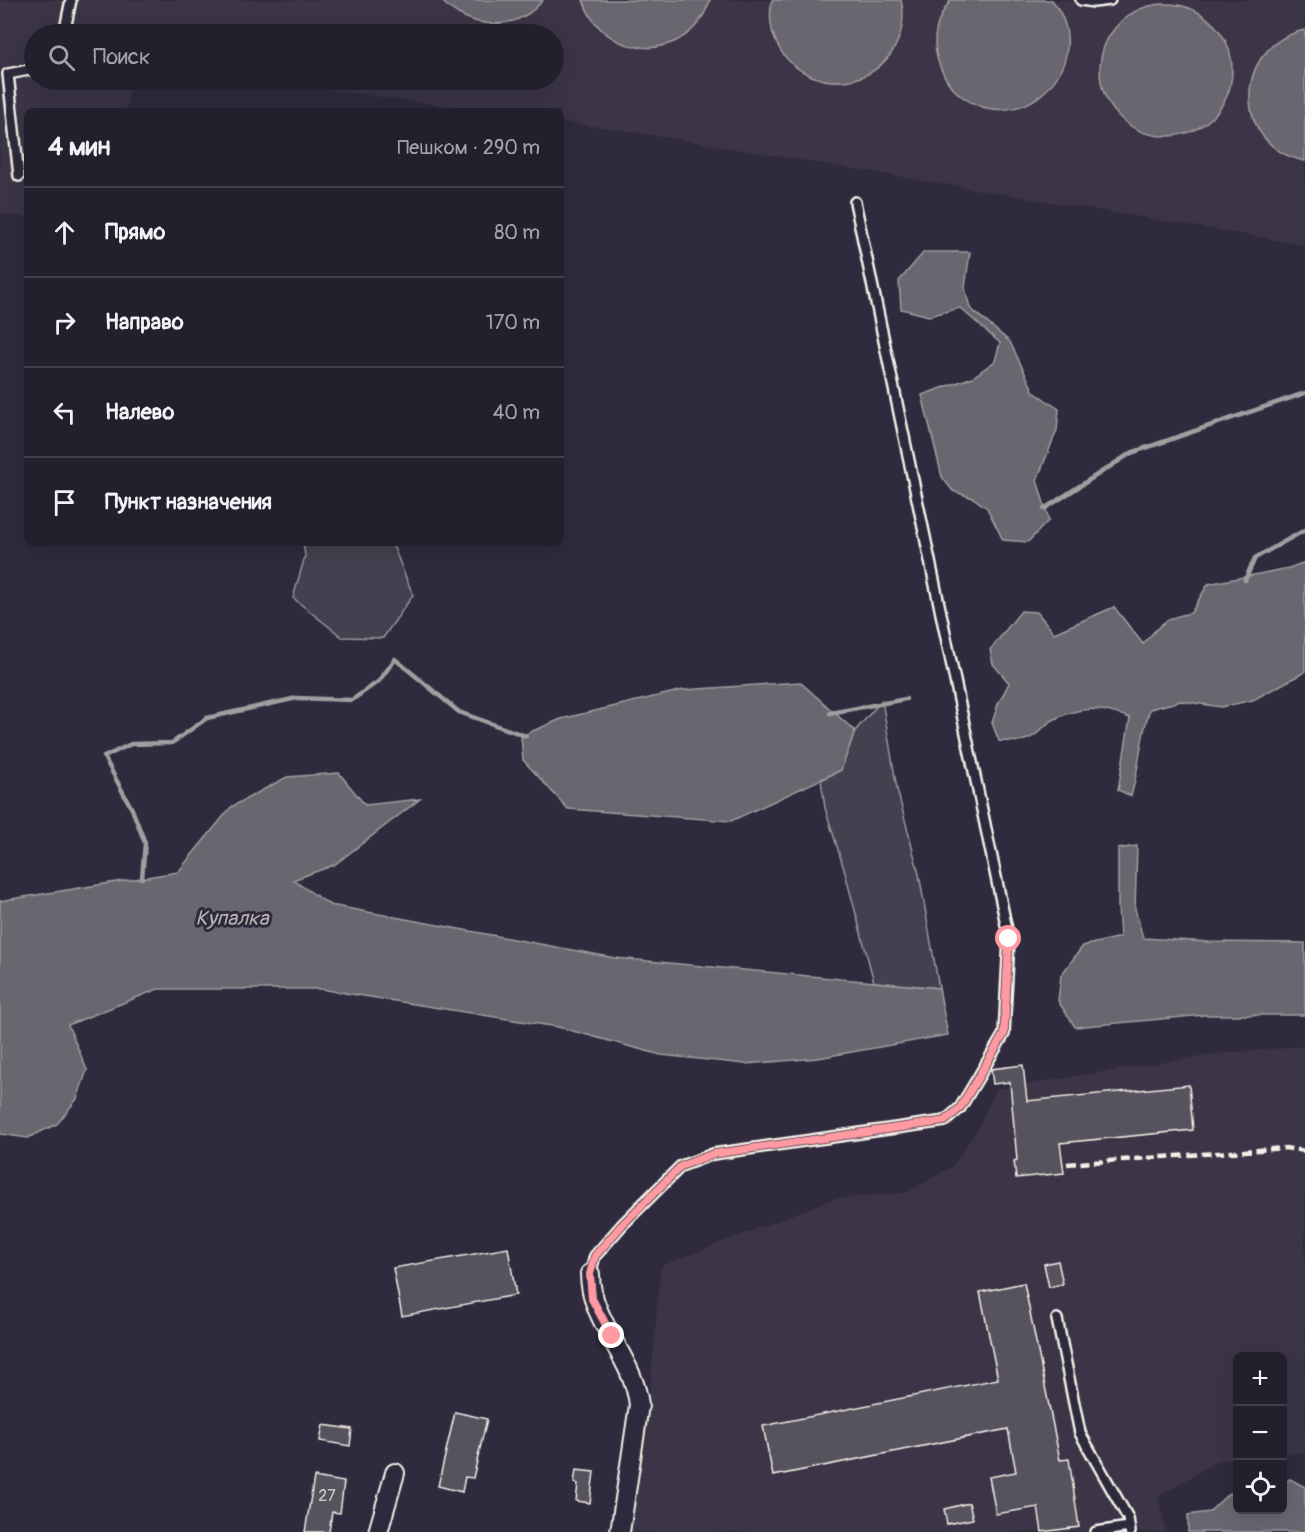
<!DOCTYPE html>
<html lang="ru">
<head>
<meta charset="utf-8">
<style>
  :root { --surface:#23202e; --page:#2f2d3a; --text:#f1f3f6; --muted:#a3a3aa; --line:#403e4a }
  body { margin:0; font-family:Pangolin,sans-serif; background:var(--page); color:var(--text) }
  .controls { position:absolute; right:18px; bottom:18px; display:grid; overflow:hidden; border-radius:9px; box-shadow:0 6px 24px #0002 }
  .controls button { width:54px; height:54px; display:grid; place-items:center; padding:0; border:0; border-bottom:2px solid var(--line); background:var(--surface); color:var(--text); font:30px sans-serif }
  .stop { position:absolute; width:18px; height:18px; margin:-14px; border:4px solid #ff9aa2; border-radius:50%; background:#fff }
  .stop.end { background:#ff9aa2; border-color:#fff; box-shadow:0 2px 6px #0008 }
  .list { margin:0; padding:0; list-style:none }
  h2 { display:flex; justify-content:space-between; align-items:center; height:78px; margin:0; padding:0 24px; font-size:26px }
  h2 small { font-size:20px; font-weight:400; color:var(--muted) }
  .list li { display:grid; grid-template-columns:39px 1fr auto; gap:18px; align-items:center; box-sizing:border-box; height:90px; padding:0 24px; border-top:2px solid var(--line) }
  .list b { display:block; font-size:22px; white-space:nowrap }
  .list em { font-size:20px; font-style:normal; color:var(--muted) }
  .icon { flex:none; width:33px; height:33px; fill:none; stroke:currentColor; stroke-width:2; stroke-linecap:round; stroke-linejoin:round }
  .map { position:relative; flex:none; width:1305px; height:1532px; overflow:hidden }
  .search { position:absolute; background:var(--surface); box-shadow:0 6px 24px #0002; left:24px; top:24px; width:540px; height:66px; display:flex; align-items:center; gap:15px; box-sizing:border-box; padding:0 21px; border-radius:33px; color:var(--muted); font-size:22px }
  .panel { position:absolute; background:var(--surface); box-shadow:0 6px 24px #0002; left:24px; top:108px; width:540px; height:438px; border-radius:9px }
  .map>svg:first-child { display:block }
  .built { fill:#3b3647 }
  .green { fill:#454050; stroke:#9c989c; stroke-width:1.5 }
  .water { fill:#6a6670; stroke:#a19ea0; stroke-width:1.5 }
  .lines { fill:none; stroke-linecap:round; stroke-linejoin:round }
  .stream { stroke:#a19ea0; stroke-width:4.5 }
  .building { fill:#56525f; stroke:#f4f1e8; stroke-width:1.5 }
  .service-casing { stroke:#f4f1e8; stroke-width:14 }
  .minor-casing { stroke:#f4f1e8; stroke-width:22 }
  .service { stroke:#2f2a3d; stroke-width:9 }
  .minor { stroke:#2f2a3d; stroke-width:18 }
  .rail { stroke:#f4f1e8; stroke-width:4.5; stroke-dasharray:9 4.5; stroke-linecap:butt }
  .route { stroke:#ff9aa2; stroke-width:8 }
  .labels { text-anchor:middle; stroke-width:6; stroke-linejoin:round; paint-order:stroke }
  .number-label { font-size:16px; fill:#ccc9c6 }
  .water-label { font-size:21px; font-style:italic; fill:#b6b2b2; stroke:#2f2a3d }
</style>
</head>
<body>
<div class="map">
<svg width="1305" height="1532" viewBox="0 0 1305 1532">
  <rect width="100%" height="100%" fill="#2f2a3d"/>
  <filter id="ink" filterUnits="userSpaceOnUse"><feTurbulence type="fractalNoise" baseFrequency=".0167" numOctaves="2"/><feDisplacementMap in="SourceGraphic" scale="12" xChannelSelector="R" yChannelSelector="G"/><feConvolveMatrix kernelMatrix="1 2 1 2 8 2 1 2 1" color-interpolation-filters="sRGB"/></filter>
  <g filter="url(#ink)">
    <!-- built -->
    <path class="built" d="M0 0H1305V245L623 130 561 122V111H483L329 90 225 80H554V34H34V80H131L126 111H27V217L0 213Z
      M1305 1046V1453L1283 1455 1282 1356H1238L1237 1459 1217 1461 1158 1497 1166 1532H630L649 1400 661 1266 832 1199 906 1193 953 1166 978 1128 996 1089 1215 1054Z"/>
    <!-- green -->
    <path class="green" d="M303 543H392L413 595 383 638 342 637 293 598 305 556Z
      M882 700 897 789 919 874 939 988 874 982 844 869 825 808 821 780 841 770 855 731Z"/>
    <!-- water -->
    <path class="water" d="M441 0H543C516 33 469 30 441 0Z
      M583 0H710C690 64 604 63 583 0Z
      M772 0H901C905 16 902 34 894 49 854 113 757 74 772 0Z
      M951 0H1052C1101 62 1022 143 960 95 949 86 942 74 938 61 931 39 937 18 951 0Z
      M1100 70a66 66 0 1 1 132 0a66 66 0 1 1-132 0Z
      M1305 30V161C1231 147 1232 45 1305 30Z
      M924 252H970L965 288 970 308 1010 342 1034 392 1059 409 1057 430 1037 480 1049 520 1028 542 1003 540 987 508 973 498 953 491 942 477 922 395 973 377 995 361 1000 343 960 308 929 316 901 309 899 281Z
      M1305 562V672L1253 700 1221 707 1181 701 1150 709C1140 737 1140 767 1131 796L1118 790 1130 718C1101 707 1081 705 1053 720 1047 723 1043 728 1039 732 1027 743 1014 742 999 741L992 723 998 704 1009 683 993 664 990 650 1021 611 1037 612 1054 633 1114 607 1143 644C1161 624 1163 618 1191 613L1208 584 1289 568Z
      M800 682 855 731 841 770 731 821 568 809 523 760 521 736 561 719 683 690Z
      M339 773 365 805 420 799 334 865 293 880 330 905 615 958 939 988 948 1035 818 1058 745 1064 661 1055 558 1027 320 989H158L68 1025 87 1070 77 1099 57 1124 28 1138 0 1134V901L178 872 231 807 287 777Z
      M1137 846 1135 909 1143 938 1209 942 1305 943V1015H1204L1075 1027 1058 1001 1061 975 1083 946 1120 937 1118 907V849Z
      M1290 1479 1305 1487V1532H1188V1515L1209 1512 1229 1493 1237 1494 1238 1510H1282L1283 1484Z"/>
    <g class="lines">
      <!-- stream -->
      <path class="stream" d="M1044 509 1131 453 1305 393
        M1245 580 1255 558 1305 530
        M830 713 906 699
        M142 878 145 843 132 809 104 757 131 744 172 743 207 718 297 698 352 700 379 681 395 659 459 712 526 736"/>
    </g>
    <!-- building -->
    <path class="building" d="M1023 1065 1027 1101 1189 1085 1193 1130 1060 1143 1064 1173 1016 1178 1014 1161 1017 1160 1010 1082 993 1084 991 1069Z
      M508 1248 516 1295 402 1316 393 1268Z
      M1058 1261 1063 1284 1049 1287 1044 1264Z
      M1024 1283 1060 1460 1069 1459 1079 1527 1042 1532 1038 1507 996 1514 989 1477 1016 1472 1008 1429 773 1476 763 1426 998 1379 980 1292Z
      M455 1412 487 1419 473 1478 465 1477 462 1492 438 1486Z
      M323 1425 352 1429 350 1446 320 1441Z
      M576 1470 594 1472 590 1503 576 1501 578 1484 574 1483Z
      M314 1477 344 1482 340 1513 332 1512 329 1532H305Z
      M969 1503 973 1519 947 1524 944 1509Z"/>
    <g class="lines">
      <!-- service casing -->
      <g class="service-casing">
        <path id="service" d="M1081 0 1094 2 1110 0
          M64 34 71 0
          M19 176 8 74 34 69
          M590 1274 595 1256 622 1225 681 1166 713 1154 945 1121 960 1108 1004 1034 1009 939 855 202
          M1057 1319 1080 1433 1128 1518 1130 1532
          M1096 1532 1129 1527"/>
      </g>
      <!-- minor casing -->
      <g class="minor-casing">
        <path id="minor" d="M590 1274C590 1321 634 1358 639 1405L620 1532
          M378 1532 395 1473"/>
      </g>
      <!-- service -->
      <use href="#service" class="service"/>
      <!-- minor -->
      <use href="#minor" class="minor"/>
      <!-- rail -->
      <path class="rail" d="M1067 1164 1285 1148 1305 1151"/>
    </g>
  </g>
  <g class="lines" filter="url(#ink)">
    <!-- route -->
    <path class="route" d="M612 1336 592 1299 590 1274 595 1256 622 1225 681 1166 713 1154 945 1121 960 1108 1004 1034 1009 939"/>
  </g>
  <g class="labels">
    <!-- number labels -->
    <g class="number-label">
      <text x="327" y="1501">27</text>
    </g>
    <!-- water labels -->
    <g class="water-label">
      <text x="232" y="925">Купалка</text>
    </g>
  </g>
</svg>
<div class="controls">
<button>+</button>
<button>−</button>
<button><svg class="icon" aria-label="locate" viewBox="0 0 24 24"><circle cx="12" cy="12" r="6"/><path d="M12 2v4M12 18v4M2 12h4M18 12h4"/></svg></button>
</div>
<div class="stop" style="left:1009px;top:939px"></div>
<div class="stop end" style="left:612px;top:1336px"></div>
<div class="search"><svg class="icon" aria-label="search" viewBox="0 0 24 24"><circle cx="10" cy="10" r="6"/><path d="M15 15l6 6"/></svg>Поиск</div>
<section class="panel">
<h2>4 мин<small>Пешком · 290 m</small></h2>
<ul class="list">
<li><svg class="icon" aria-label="ahead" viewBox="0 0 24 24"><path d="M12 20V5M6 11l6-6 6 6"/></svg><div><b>Прямо</b></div><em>80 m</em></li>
<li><svg class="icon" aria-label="right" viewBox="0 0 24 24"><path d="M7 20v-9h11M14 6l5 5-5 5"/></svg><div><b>Направо</b></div><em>170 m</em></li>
<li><svg class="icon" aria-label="left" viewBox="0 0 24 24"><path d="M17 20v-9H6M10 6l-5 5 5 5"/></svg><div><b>Налево</b></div><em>40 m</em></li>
<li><svg class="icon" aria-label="arrive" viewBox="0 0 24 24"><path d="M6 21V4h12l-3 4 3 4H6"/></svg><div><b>Пункт назначения</b></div></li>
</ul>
</section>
</div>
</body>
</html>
